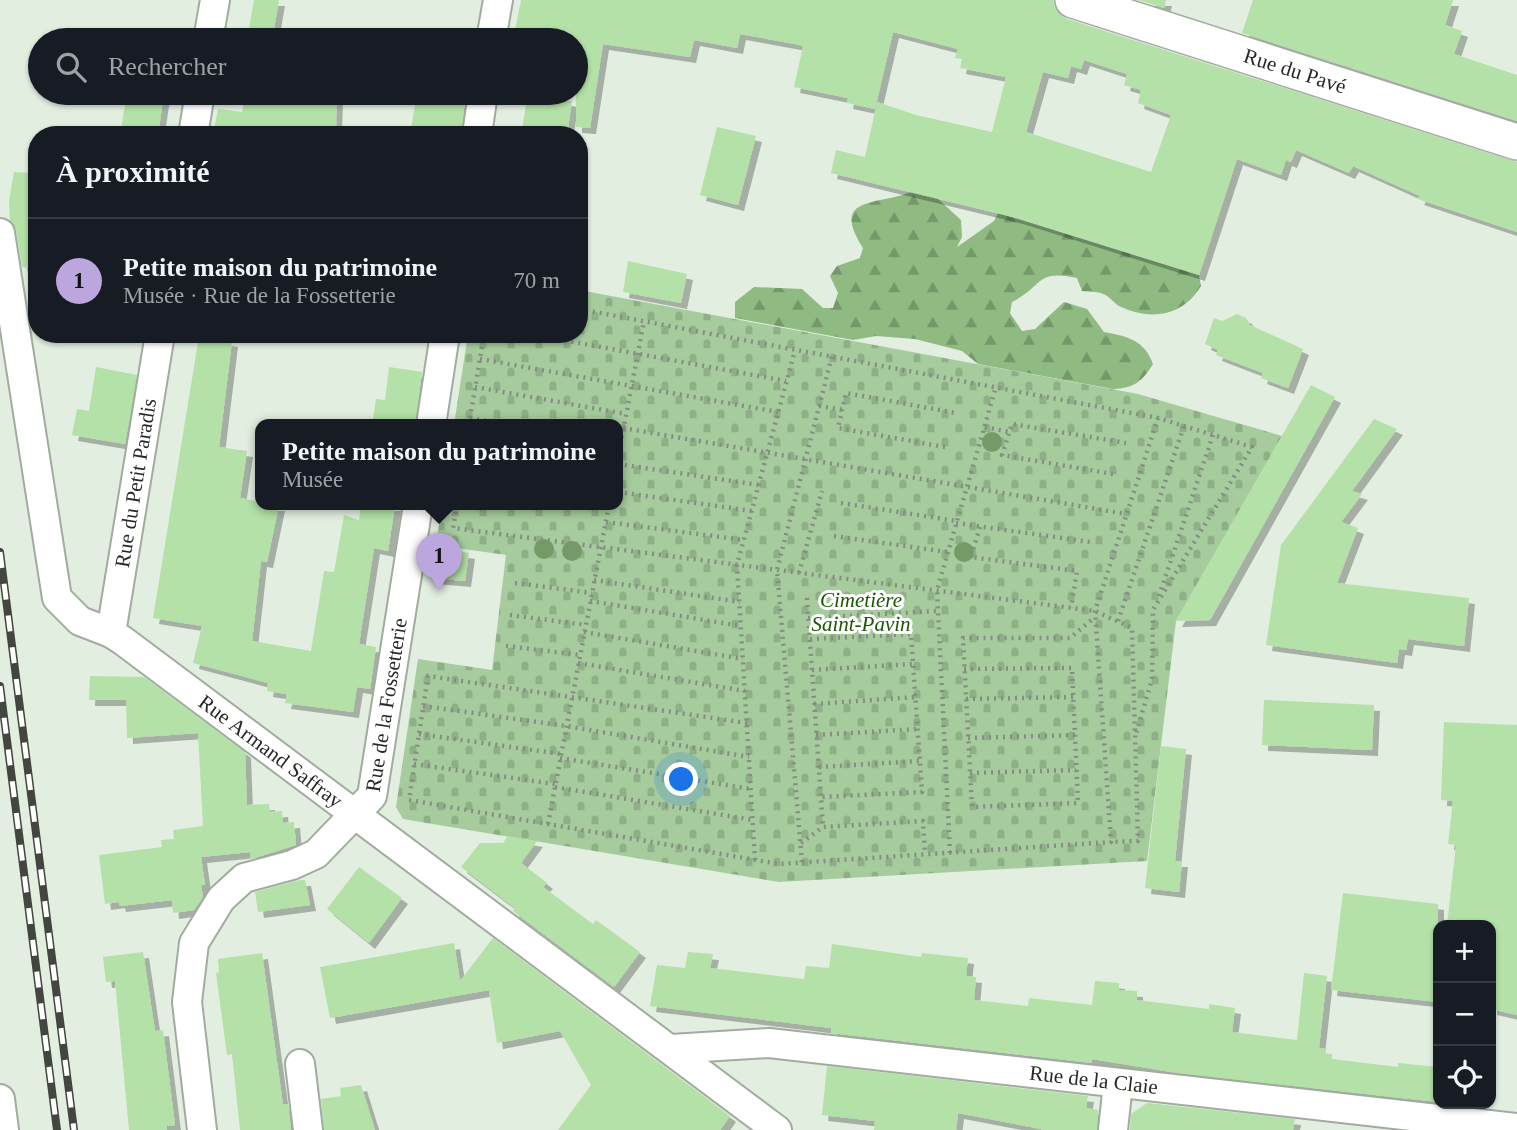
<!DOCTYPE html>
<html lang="fr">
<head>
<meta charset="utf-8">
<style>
  :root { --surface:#171b24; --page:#20242c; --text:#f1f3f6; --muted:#9ea1a6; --line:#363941; --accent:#bba6de }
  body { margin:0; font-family:Georgia,serif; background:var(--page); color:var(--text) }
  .controls { position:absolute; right:21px; bottom:21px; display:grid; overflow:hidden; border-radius:14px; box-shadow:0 2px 5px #0004 }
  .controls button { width:63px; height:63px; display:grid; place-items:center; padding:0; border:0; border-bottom:2px solid var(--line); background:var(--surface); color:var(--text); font:35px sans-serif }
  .you { position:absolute; left:682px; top:780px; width:24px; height:24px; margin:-18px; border:5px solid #fff; border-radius:50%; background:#1a73e8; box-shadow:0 0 0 10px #1a73e833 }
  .badge { display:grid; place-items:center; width:46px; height:46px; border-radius:50%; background:var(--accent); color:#111; font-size:23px; font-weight:700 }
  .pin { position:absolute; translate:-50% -58px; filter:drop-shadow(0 2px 4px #0008) }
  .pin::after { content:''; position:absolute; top:37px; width:24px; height:21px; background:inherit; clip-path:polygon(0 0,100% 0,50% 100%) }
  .popup { position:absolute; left:255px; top:419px; width:368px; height:91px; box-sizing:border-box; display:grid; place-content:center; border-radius:14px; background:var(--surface); filter:drop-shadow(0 2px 5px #0005); font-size:23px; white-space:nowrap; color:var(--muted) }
  .popup b { font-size:26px; color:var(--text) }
  .popup::after { content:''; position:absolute; left:50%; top:100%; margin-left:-14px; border:14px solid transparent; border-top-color:var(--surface) }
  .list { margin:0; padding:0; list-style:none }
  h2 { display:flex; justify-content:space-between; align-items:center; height:91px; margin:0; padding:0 28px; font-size:30px }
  h2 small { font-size:23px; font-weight:400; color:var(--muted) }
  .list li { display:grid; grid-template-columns:46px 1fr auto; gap:21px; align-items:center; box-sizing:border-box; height:126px; padding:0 28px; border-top:2px solid var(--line) }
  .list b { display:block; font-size:26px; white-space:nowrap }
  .list p { margin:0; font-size:23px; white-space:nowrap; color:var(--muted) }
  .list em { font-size:23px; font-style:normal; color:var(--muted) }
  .icon { flex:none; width:38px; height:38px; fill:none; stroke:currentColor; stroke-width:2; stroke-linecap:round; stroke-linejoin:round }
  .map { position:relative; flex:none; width:1517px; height:1130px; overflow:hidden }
  .search { position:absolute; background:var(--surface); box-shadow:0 2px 5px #0004; left:28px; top:28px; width:560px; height:77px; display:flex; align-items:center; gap:18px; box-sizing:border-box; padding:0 24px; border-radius:38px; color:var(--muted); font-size:26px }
  .panel { position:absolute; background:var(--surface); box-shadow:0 2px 5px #0004; left:28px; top:126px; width:560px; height:217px; border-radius:28px }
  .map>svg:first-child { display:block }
  .forest { fill:url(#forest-firs) }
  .cemetery { fill:url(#cemetery-stones) }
  .building { fill:#b3e1a7; fill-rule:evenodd; filter:url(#shadow) }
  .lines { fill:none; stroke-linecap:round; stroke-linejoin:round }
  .minor-casing { stroke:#a1ac9e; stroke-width:32 }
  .tertiary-casing { stroke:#a1ac9e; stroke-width:38 }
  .path { stroke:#858d83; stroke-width:4.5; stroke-dasharray:2 5; stroke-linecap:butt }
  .minor { stroke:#fff; stroke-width:28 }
  .tertiary { stroke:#fff; stroke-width:35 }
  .rail-casing { stroke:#41463f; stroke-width:8 }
  .rail { stroke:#fff; stroke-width:5; stroke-dasharray:16; stroke-linecap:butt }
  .tree { fill:#759a67 }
  .labels { text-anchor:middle; stroke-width:6; stroke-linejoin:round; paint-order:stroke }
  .street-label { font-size:21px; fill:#252924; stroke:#fff }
  .park-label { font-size:21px; font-style:italic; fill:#1c5504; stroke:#fff }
</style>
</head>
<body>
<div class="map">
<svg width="1517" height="1130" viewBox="0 0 1517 1130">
  <defs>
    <pattern id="forest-firs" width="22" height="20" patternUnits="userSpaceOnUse" patternTransform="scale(1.75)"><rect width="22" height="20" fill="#8fbb83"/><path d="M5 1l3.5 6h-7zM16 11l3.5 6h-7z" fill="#75986b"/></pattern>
    <pattern id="cemetery-stones" width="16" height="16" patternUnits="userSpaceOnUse" patternTransform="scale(1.75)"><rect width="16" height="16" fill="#a6cc9d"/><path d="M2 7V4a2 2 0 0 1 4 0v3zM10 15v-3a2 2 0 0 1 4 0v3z" fill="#8faf87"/></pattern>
    <filter id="shadow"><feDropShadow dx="6" dy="6" stdDeviation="0" flood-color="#0004"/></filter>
  </defs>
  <rect width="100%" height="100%" fill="#e2eedf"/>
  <!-- forest -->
  <path class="forest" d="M911 192 937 198 961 220 962 237 957 247 994 221 998 213 1199 275 1201 286C1183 316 1152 321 1121 307 1114 304 1110 296 1103 294 1097 291 1088 292 1082 291L1077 278C1035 269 1044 286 1012 302L1010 313 1022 331 1035 329 1064 302 1087 309 1104 332C1126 336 1145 340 1153 364 1142 382 1134 388 1113 389L978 364 962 351 915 339 876 336 853 340 735 318V302L754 287 802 289 823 308H833L838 293 830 276 837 266 860 258 863 248C830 196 875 206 911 192Z"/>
  <!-- cemetery -->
  <path class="cemetery" d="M579 290 1138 394 1282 436 1176 621 1147 861 779 882 403 819 396 807 418 659 492 670 506 555 436 545 442 505H618V425H454L468 334H579Z"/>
  <!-- building -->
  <path class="building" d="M254 0H279L272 40H247Z
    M521 0H1053L1058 13 1067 19 1517 162V232L1418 199 1420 196 1353 166 1349 173 1296 150 1291 162 1286 160 1281 175 1237 159 1199 275 1017 218 831 173 836 150 865 157 877 102 916 115 992 132 1006 77 960 68 962 59 955 58 958 49 893 32 875 109 847 103 848 98 794 87 803 46 795 44 740 34 737 48 694 40 690 57 603 44 590 128 576 127V40H513ZM1084 60 1127 74 1124 85 1141 90 1138 103 1171 115 1151 172 1026 132 1043 72 1068 78 1071 66 1081 69Z
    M1139 0H1166L1164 8Z
    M1253 0H1453L1445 25 1462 31 1454 54 1517 75V121L1242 33Z
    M127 93H164L158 135H120Z
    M298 93H337L336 128 331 127 329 135 294 132V135H213L218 109 242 112 245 97 296 105Z
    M417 93H446L445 99 465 101 461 135H410Z
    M528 93 572 101 567 135H521Z
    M717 127 756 136 738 205 700 195Z
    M14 172 37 173V269L22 267 16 230 10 221 9 201Z
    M628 261 687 274 681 303 623 292Z
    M1237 314 1246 318 1250 325 1303 349 1288 388 1261 378 1263 373 1216 355 1218 350 1205 344 1214 318 1222 321Z
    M199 336 232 341 219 447 247 451 240 498 261 502V505H279L267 562 261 561 252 641 311 651 324 571 334 572 344 515 359 520 361 505H395L388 551 374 548 359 644 376 647 370 689 357 687 353 712 285 703 287 694 267 691 268 683 193 663 202 626 153 618Z
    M96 367 137 375 125 444 72 435 77 409 89 411Z
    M389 367 422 372 415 425H372L376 399 385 400Z
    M1311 385 1335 397 1210 620 1176 621Z
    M1374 419 1397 429 1352 491 1362 494 1341 522 1358 528 1337 583 1469 598 1464 646 1408 639 1406 650 1399 649 1397 663 1266 645 1281 545Z
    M435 547 469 553 465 581 431 578Z
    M90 676 144 677 245 752 247 805 269 804 270 812 282 811 283 823 294 822 296 845 251 859 250 852 201 857 205 885H201L203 897 194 910 173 913 172 900 120 906 119 902 105 904 99 855 162 847 161 840 174 839 173 830 203 826 198 733 127 738 126 700H89Z
    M1264 700 1374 705 1372 750 1262 745Z
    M1444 722 1517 725V1015L1491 1009V925H1447L1456 845 1448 844 1453 801 1441 800Z
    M1161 746 1186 749 1175 861H1182L1179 892 1145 888Z
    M508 836 537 841 521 863 547 883 543 887 593 924 596 920 640 952 614 987 513 911 515 908 461 867 480 843H503Z
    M359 867 402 898 369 943 327 909Z
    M300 880H305L310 905 258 912 255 892Z
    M1343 893 1438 904V1002L1331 990Z
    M493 938 730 1116 720 1130H558L591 1085 560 1031 497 1043 489 990 330 1018 320 967 454 943 460 981Z
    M832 944 921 957 922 953 968 958 966 976 976 977 974 1000 1028 1006 1029 998 1092 1005 1095 981 1119 983V990L1137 991V1000L1209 1009V1004L1235 1008 1232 1032 1297 1040 1304 973 1327 976 1319 1048H1325L1324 1053 1332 1054V1059L1398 1067V1063L1438 1067V1102L1178 1073 1092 1059V1063L831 1033V1028L650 1006 657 965 685 968 688 952 713 954 710 968 804 979 806 966 829 968Z
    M143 952 155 1031 163 1030 175 1125 167 1126V1130H129L115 981 106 982 103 957Z
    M262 953 283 1105 288 1104 291 1130H240L232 1054 227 1055 216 973 219 972 218 959Z
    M827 1066 1088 1096 1086 1108 1098 1110 1097 1130H1046L958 1113 956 1130H874L875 1121 822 1115Z
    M361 1085 375 1130H324L321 1099 341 1096 340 1088Z
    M1147 1103 1295 1119 1293 1130H1130L1131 1114Z"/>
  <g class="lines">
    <!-- minor casing -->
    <g class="minor-casing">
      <g id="minor">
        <path d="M208 40 215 0"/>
        <path d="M491 40 498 0"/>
        <path d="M193 135 200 93"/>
        <path d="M477 135 483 93"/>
        <path id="s1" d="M0 233 57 598 80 621 111 633 122 640 777 1130"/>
        <path d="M431 425 445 334"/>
        <path id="s2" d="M111 633 160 334"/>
        <path id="s3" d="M671 1049 769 1043 1517 1128"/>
        <path d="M300 1064 308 1130"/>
        <path d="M0 1099 4 1130"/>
        <path id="s4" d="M202 1130 187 1002 194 943 221 899 244 878 292 865 316 854 372 796 418 505"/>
        <path d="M1113 1130 1118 1083"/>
      </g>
    </g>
    <!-- tertiary casing -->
    <g class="tertiary-casing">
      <g id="tertiary">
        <path id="s5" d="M1073 0 1517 142"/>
      </g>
    </g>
    <!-- path -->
    <path class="path" d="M579 309 1158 418 1252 447 1153 610 1152 679 1135 737
      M530 334 786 381
      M480 359 778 412
      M475 387 626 414
      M819 406 843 410
      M470 418 509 425
      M469 425 484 334
      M985 427 1009 432
      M623 428 1126 514
      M945 447 838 428 846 393 956 413
      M618 458 644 321
      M618 464 759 485
      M1113 474 1002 455 1012 424 1126 443
      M618 492 752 511
      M841 503 957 521
      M457 505 453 528 1095 611 1132 628 1138 841 1111 842
      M587 505 608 509
      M606 522 744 540
      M956 523 1090 542
      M980 527 971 557 1077 571 1071 608
      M834 536 947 552
      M799 573 822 491
      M594 580 740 602
      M515 583 592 593
      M1159 596 1213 435
      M807 598 823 827
      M590 601 741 626
      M510 615 586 625
      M808 618 938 611
      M1118 621 1184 426
      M584 632 743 659
      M810 639 911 634 922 792 821 797
      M506 646 580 655
      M578 663 745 691
      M964 669 1072 668 1078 803 972 807 963 638H1070L1095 617
      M812 670 913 664
      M966 699 1073 697
      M814 704 916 697
      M423 706 566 726 749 757
      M747 723 428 676 409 800 779 864 1111 842 1095 611 1158 418
      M419 734 561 754
      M816 735 918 729
      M968 738 1075 735
      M560 758 751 789
      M414 764 555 784
      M819 767 919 761
      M970 773 1076 770
      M555 787 753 820
      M548 824 609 505
      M801 843 823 827 923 821 925 854
      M950 853 937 590 996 387
      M755 860 737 565 795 350
      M802 862 777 570 832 356"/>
    <!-- minor -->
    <use href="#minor" class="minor"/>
    <!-- tertiary -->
    <use href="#tertiary" class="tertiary"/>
    <!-- rail casing -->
    <g class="rail-casing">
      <path id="rail" d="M0 552 74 1130
        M0 686 57 1130"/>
    </g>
    <!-- rail -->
    <use href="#rail" class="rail"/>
  </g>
  <!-- trees -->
  <g class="tree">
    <circle cx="992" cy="442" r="10"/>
    <circle cx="544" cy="549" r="10"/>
    <circle cx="572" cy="551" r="10"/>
    <circle cx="964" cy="552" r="10"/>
  </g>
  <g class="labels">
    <!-- street labels -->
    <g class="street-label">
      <text dy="7" stroke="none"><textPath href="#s5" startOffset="233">Rue du Pavé</textPath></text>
      <text dy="7" stroke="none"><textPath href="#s2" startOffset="152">Rue du Petit Paradis</textPath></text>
      <text dy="7" stroke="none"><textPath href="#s4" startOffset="520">Rue de la Fossetterie</textPath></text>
      <text dy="7" stroke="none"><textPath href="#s1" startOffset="634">Rue Armand Saffray</textPath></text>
      <text dy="7" stroke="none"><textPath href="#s3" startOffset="425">Rue de la Claie</textPath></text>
    </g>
    <!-- park labels -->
    <g class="park-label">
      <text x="861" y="607">Cimetière<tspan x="861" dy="24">Saint-Pavin</tspan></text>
    </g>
  </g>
</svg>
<div class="controls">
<button>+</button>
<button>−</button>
<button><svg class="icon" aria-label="locate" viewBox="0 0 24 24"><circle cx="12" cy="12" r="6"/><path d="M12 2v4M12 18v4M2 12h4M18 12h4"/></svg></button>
</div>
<div class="you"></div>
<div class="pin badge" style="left:439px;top:591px">1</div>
<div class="popup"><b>Petite maison du patrimoine</b>Musée</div>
<div class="search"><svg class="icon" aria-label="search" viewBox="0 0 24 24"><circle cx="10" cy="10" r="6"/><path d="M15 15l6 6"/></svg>Rechercher</div>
<section class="panel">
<h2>À proximité<small></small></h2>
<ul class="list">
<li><span class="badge">1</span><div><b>Petite maison du patrimoine</b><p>Musée · Rue de la Fossetterie</p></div><em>70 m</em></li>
</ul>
</section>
</div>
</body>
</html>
